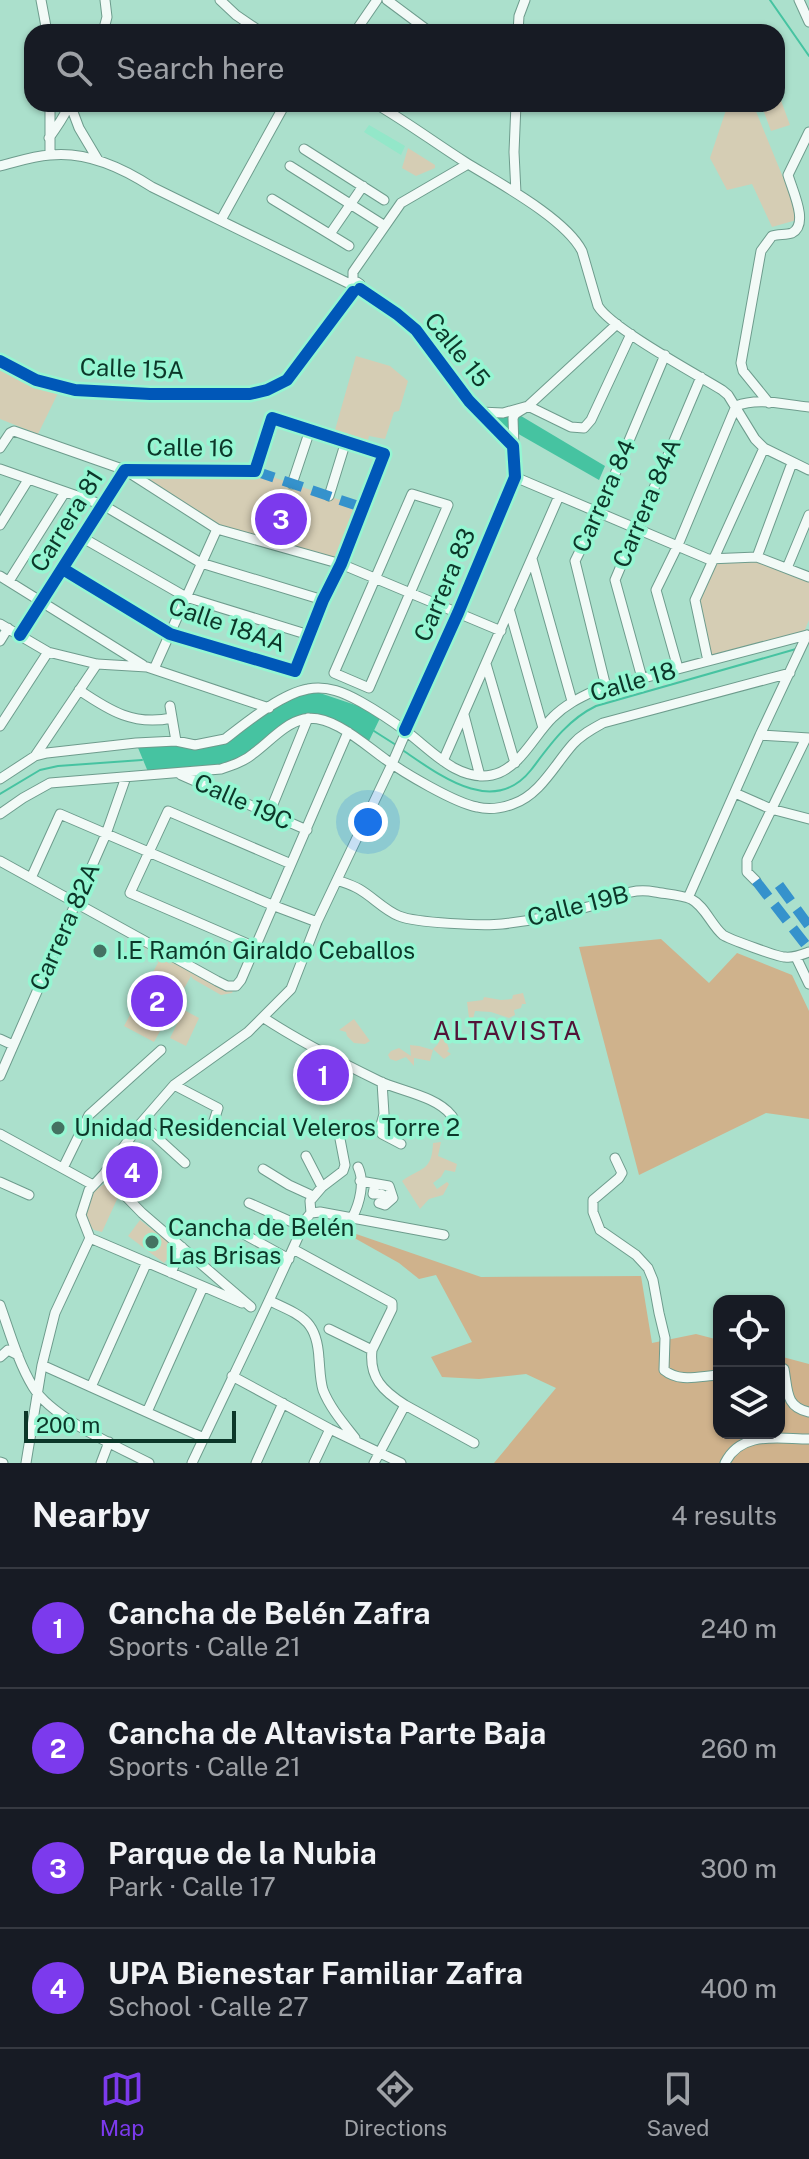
<!DOCTYPE html>
<html lang="en">
<head>
<meta charset="utf-8">
<style>
  :root { --surface:#171b24; --page:#20242c; --text:#f1f3f6; --muted:#9ea1a6; --line:#363941; --accent:#7c3aed }
  body { margin:0; font-family:"Public Sans",sans-serif; background:var(--page); color:var(--text) }
  .controls { position:absolute; right:24px; bottom:24px; display:grid; overflow:hidden; border-radius:16px; box-shadow:0 2px 6px #0004 }
  .controls button { width:72px; height:72px; display:grid; place-items:center; padding:0; border:0; border-bottom:2px solid var(--line); background:var(--surface); color:var(--text); font:40px sans-serif }
  .scale { position:absolute; left:24px; bottom:20px; width:212px; box-sizing:border-box; padding-left:8px; border:4px solid #0c3729; border-top:0; font-size:22px; line-height:28px; white-space:nowrap; color:#0c3729; -webkit-text-stroke:6px #95f6d2; paint-order:stroke }
  .you { position:absolute; left:368px; top:822px; width:28px; height:28px; margin:-20px; border:6px solid #fff; border-radius:50%; background:#1a73e8; box-shadow:0 0 0 12px #1a73e833 }
  .badge { display:grid; place-items:center; width:52px; height:52px; border-radius:50%; background:var(--accent); color:#fff; font-size:26px; font-weight:700 }
  .pin { position:absolute; translate:-50% -50%; border:4px solid #fff; box-shadow:0 2px 8px #0006 }
  .list { margin:0; padding:0; list-style:none }
  h2 { display:flex; justify-content:space-between; align-items:center; height:104px; margin:0; padding:0 32px; font-size:34px }
  h2 small { font-size:26px; font-weight:400; color:var(--muted) }
  .list li { display:grid; grid-template-columns:52px 1fr auto; gap:24px; align-items:center; box-sizing:border-box; height:120px; padding:0 32px; border-top:2px solid var(--line) }
  .list b { display:block; font-size:30px; white-space:nowrap }
  .list p { margin:0; font-size:26px; white-space:nowrap; color:var(--muted) }
  .list em { font-size:26px; font-style:normal; color:var(--muted) }
  .icon { flex:none; width:44px; height:44px; fill:none; stroke:currentColor; stroke-width:2; stroke-linecap:round; stroke-linejoin:round }
  .map { position:relative; flex:none; width:809px; height:1463px; overflow:hidden }
  .search { position:absolute; background:var(--surface); box-shadow:0 2px 6px #0004; left:24px; right:24px; top:24px; height:88px; display:flex; align-items:center; gap:20px; box-sizing:border-box; padding:0 28px; border-radius:24px; color:var(--muted); font-size:30px }
  .sheet { height:584px; background:var(--surface) }
  nav { display:flex; justify-content:space-around; align-items:center; box-sizing:border-box; height:112px; border-top:2px solid var(--line); background:var(--surface); font-size:22px; color:var(--muted) }
  nav a { display:grid; justify-items:center; gap:4px }
  nav .on { color:var(--accent) }
  .map>svg:first-child { display:block }
  .built { fill:#93e7c9 }
  .green { fill:#d5cdb4 }
  .forest { fill:#cfb28c }
  .water { fill:#46c3a1 }
  .lines { fill:none; stroke-linecap:round; stroke-linejoin:round }
  .stream { stroke:#46c3a1; stroke-width:2 }
  .minor-casing { stroke:#6e9c8d; stroke-width:11 }
  .minor { stroke:#f2faf7; stroke-width:9 }
  .quiet { stroke:#3592cc; stroke-width:10; stroke-dasharray:20 10; stroke-linecap:butt }
  .cycleway-casing { stroke:#95f6d2; stroke-width:17 }
  .cycleway { stroke:#0057b8; stroke-width:12 }
  .poi-dot { fill:#447262; stroke:#95f6d2; stroke-width:3 }
  .labels { text-anchor:middle; stroke-width:7; stroke-linejoin:round; paint-order:stroke }
  .street-label { font-size:24px; fill:#0c3729; stroke:#95f6d2 }
  .poi-label { font-size:24px; fill:#0c3729; stroke:#95f6d2; text-anchor:start }
  .neighbourhood-label { font-size:26px; letter-spacing:2px; fill:#521438; stroke:#95f6d2 }
</style>
</head>
<body>
<div class="map">
<svg width="809" height="1463" viewBox="0 0 809 1463">
  <rect width="100%" height="100%" fill="#abe0cc"/>
  <!-- built -->
  <path class="built" d="M369 125 405 146 401 155 364 132Z
    M142 1142 150 1149 136 1164V1180L145 1191 138 1197 127 1184V1159Z"/>
  <!-- green -->
  <path class="green" d="M777 95H779L790 125 771 131 761 104H777Z
    M728 104H753L800 219 772 227 752 184 727 190 710 158Z
    M408 148 435 165V168L416 176 402 168Z
    M356 356 390 366 408 381 399 411 394 412 385 439 369 436 368 440 335 430Z
    M0 364 37 386 60 389 38 434 0 419Z
    M125 470 255 471 364 508 341 564 217 529Z
    M756 561 809 580V620L804 632 711 656 698 603 715 564Z
    M139 942 234 989 232 993 221 995 193 979 191 976 154 1042 124 1026 160 959 175 966 138 944Z
    M523 993 526 1004H522L521 1008 514 1010 515 1015 509 1018 491 1012 475 1011 473 1019 469 1018 467 1002 483 1000 484 997 501 1000 512 999 513 995Z
    M184 1010 199 1018 186 1046 170 1038Z
    M354 1019 370 1041 365 1044 354 1043 347 1036 346 1032 339 1030Z
    M448 1027 451 1028 449 1035 450 1038 447 1043 449 1049 447 1051 451 1054 444 1059 433 1049 438 1044 439 1033Z
    M410 1045 419 1046 433 1050 430 1061 414 1058V1066L406 1057 396 1061 390 1059 388 1055 391 1051 399 1048 411 1056Z
    M311 1058 343 1071 334 1092 302 1078Z
    M441 1142 438 1156 457 1164 455 1172 445 1170 441 1177 433 1183 437 1189 447 1182 449 1184 443 1195 429 1199 420 1209 402 1181C421 1167 432 1172 433 1143Z
    M105 1184 119 1195 102 1232 94 1230C80 1214 86 1193 105 1184Z
    M140 1220 176 1248 164 1263 128 1236Z"/>
  <!-- forest -->
  <path class="forest" d="M661 939 709 983 737 953 792 975 809 1011V1119L766 1113 639 1175 579 947Z
    M333 1226 481 1277 641 1276 652 1343 696 1334 719 1340V1433H779V1356L809 1364V1463H494L556 1388 526 1374 479 1379 442 1377 431 1357 472 1342 436 1275 419 1279 399 1263Z"/>
  <!-- water -->
  <path class="water" d="M511 410 605 466 599 480 480 412Z
    M308 689 382 714 367 745 314 719 286 728 240 762 151 779 136 743 195 745 230 735 269 708Z"/>
  <g class="lines">
    <!-- stream -->
    <path class="stream" d="M770 0 809 56
      M374 731 396 745
      M401 749C438 774 493 818 531 770 550 745 567 720 596 706L796 649
      M0 794 40 770 58 766 142 760"/>
    <!-- minor casing -->
    <g class="minor-casing">
      <path id="minor" d="M41 0 47 32
        M220 0 236 15 261 32
        M387 0 430 32
        M799 0 809 22
        M103 32 107 17 105 0
        M355 32 377 0
        M518 32 519 16 525 0
        M70 104 79 128 98 160
        M376 104C407 122 435 143 465 162 497 182 565 218 582 251L598 306C611 328 696 374 722 390L728 395 755 439 764 448 809 470
        M516 104 514 152 516 193
        M49 138C56 127 65 117 69 104
        M304 149 384 200
        M50 155V104
        M0 166C16 162 33 156 50 155 86 151 123 168 152 187L350 284 357 282 360 284V289L397 314 416 330 469 401 513 446
        M290 166 385 226
        M272 199 349 246
        M221 220 285 104
        M330 234 363 186
        M353 281V272L401 203 468 164
        M0 361 36 380 75 390 150 394H250L267 390 287 380 353 292
        M769 403 743 371 741 363 761 251 772 236C778 234 786 235 792 233 809 224 793 192 788 175L809 132
        M528 406 571 427 584 428 591 420 631 334
        M736 406C759 397 785 405 809 407
        M480 412 503 413 528 406 617 324
        M0 448 10 433 14 431 125 470 217 529 341 564 501 631
        M0 469 103 505 201 563 323 600
        M515 477 708 559 757 557 809 577
        M292 484 310 430
        M412 494 448 505 369 688 334 673Z
        M329 496 346 441
        M0 525 28 480
        M83 538 186 597 309 635
        M757 557 792 463
        M532 559 572 701
        M787 568 809 515
        M0 576 143 665
        M9 581 65 492
        M510 612 543 728
        M0 624 48 652 97 664 147 667 269 708
        M20 635 125 470 255 471 272 418 384 454 341 564 323 600 295 671 170 634 63 569
        M0 641 8 628
        M708 661 695 600 764 448
        M486 664 515 763
        M678 668 656 590 678 545 736 406
        M154 669 217 529
        M642 678 615 580 701 377
        M606 687 575 561 599 512 665 355
        M79 690C110 711 134 726 172 718
        M170 706 176 741
        M464 715 480 776
        M0 726 48 652
        M760 735 809 738
        M35 756 97 664
        M443 761 559 496
        M181 775 307 830
        M0 779 35 756 47 753 136 743 176 741 195 745 225 739C247 722 281 694 308 689 327 685 345 693 361 702 377 711 392 721 407 732 431 750 458 782 492 775 520 769 534 735 553 717 565 705 579 698 594 691L807 635
        M735 793 771 809 809 819
        M0 814 23 798 50 783 221 769C233 765 245 761 254 753 269 742 285 723 304 719 331 713 365 745 385 759 404 773 455 803 477 807 488 810 502 808 513 804 540 795 555 764 573 744 581 735 592 729 603 723L790 673
        M269 814 308 718
        M0 861 217 981 227 986H236L241 980 348 732
        M31 878 60 814 272 905 317 922
        M337 880C345 883 352 885 359 889 373 897 384 910 399 916 416 923 483 926 502 924 531 921 563 914 591 906 615 899 628 887 655 892 666 894 681 895 691 899 705 906 711 925 723 935 729 939 778 957 785 957 794 958 801 955 809 952
        M756 881 747 872V860L806 738
        M688 898 760 735 807 635
        M255 947 130 893 168 811 291 864
        M796 957 809 984
        M264 1018C300 1042 340 1062 379 1081 400 1091 436 1096 451 1115 456 1120 454 1127 453 1133
        M0 1039 13 1045
        M0 1076 106 834 126 777
        M382 1082 384 1114 380 1129 382 1134 401 1144
        M174 1085 218 1108 213 1124
        M141 1123 185 1163
        M0 1134 93 1185
        M306 1156 322 1187
        M615 1158 622 1173 619 1178 593 1200V1212L600 1230 636 1255 648 1268 653 1280 659 1313 665 1338 664 1370C680 1383 699 1376 719 1375
        M63 1168 89 1115 161 1050
        M263 1169 289 1185 313 1196
        M104 1174 142 1213 251 1307
        M360 1181 389 1186 393 1198 385 1205 379 1203
        M0 1182 29 1195
        M375 1184 373 1194H381L391 1199
        M249 1203 303 1227
        M311 1213 320 1212 444 1235
        M352 1218C360 1203 365 1182 358 1167
        M240 1232 289 1259
        M90 1238 242 1303
        M293 1249 392 1303V1309L372 1350
        M171 1273 182 1247
        M270 1301C302 1316 317 1320 319 1359 320 1369 320 1380 323 1390 330 1408 344 1424 355 1438
        M0 1305C10 1333 18 1362 33 1387 52 1418 116 1446 149 1463
        M329 1329 372 1350C369 1378 383 1391 405 1405L374 1463
        M0 1357 8 1350 18 1355
        M42 1365 204 1438
        M779 1366 784 1369C788 1390 785 1407 809 1412
        M232 1376 330 1429 401 1463
        M91 1387 147 1262
        M405 1405 474 1443
        M147 1412 203 1287
        M0 1462 3 1463
        M26 1463 42 1365 55 1313 90 1238 81 1215 89 1190 104 1174 141 1123 174 1085 248 1032 291 989 317 922 392 764 509 494 515 477 513 418 515 414 528 406
        M101 1463 109 1442
        M192 1463C230 1382 270 1302 306 1219L311 1213 310 1201 322 1187 343 1171 345 1165 340 1139
        M256 1463 283 1403
        M314 1463 330 1429
        M725 1463C741 1430 779 1439 809 1439"/>
    </g>
    <!-- minor -->
    <use href="#minor" class="minor"/>
    <!-- quiet -->
    <path class="quiet" d="M255 471 364 508
      M756 881 809 949
      M779 885 809 926"/>
    <!-- cycleway casing -->
    <g class="cycleway-casing">
      <path id="cycleway" d="M360 289 397 314 416 330 469 401 513 446 515 477 458 613 405 730
        M0 361 36 380 75 390 150 394H250L267 390 287 380 353 292
        M20 635 125 470 255 471 272 418 384 454 341 564 323 600 295 671 170 634 63 569"/>
    </g>
    <!-- cycleway -->
    <use href="#cycleway" class="cycleway"/>
  </g>
  <!-- markers -->
  <g class="poi-dot">
    <circle cx="100" cy="951" r="8"/>
    <circle cx="58" cy="1128" r="8"/>
    <circle cx="152" cy="1242" r="8"/>
  </g>
  <g class="labels">
    <!-- street labels -->
    <g class="street-label">
      <text transform="translate(457 350) rotate(51)" y="8">Calle 15</text>
      <text transform="translate(132 369) rotate(2)" y="8">Calle 15A</text>
      <text transform="translate(190 448) rotate(1)" y="8">Calle 16</text>
      <text transform="translate(604 496) rotate(-66)" y="8">Carrera 84</text>
      <text transform="translate(647 503) rotate(-67)" y="8">Carrera 84A</text>
      <text transform="translate(67 521) rotate(-58)" y="8">Carrera 81</text>
      <text transform="translate(445 585) rotate(-67)" y="8">Carrera 83</text>
      <text transform="translate(227 625) rotate(19)" y="8">Calle 18AA</text>
      <text transform="translate(633 682) rotate(-16)" y="8">Calle 18</text>
      <text transform="translate(243 802) rotate(24)" y="8">Calle 19C</text>
      <text transform="translate(578 906) rotate(-14)" y="8">Calle 19B</text>
      <text transform="translate(65 927) rotate(-66)" y="8">Carrera 82A</text>
    </g>
    <!-- poi labels -->
    <g class="poi-label">
      <text x="116" y="959">I.E Ramón Giraldo Ceballos</text>
      <text x="74" y="1136">Unidad Residencial Veleros Torre 2</text>
      <text x="168" y="1236">Cancha de Belén<tspan x="168" dy="28">Las Brisas</tspan></text>
    </g>
    <!-- neighbourhood labels -->
    <g class="neighbourhood-label">
      <text x="508" y="1040">ALTAVISTA</text>
    </g>
  </g>
</svg>
<div class="controls">
<button><svg class="icon" aria-label="locate" viewBox="0 0 24 24"><circle cx="12" cy="12" r="6"/><path d="M12 2v4M12 18v4M2 12h4M18 12h4"/></svg></button>
<button><svg class="icon" aria-label="layers" viewBox="0 0 24 24"><path d="M12 4l9 5-9 5-9-5zM3 14l9 5 9-5"/></svg></button>
</div>
<div class="scale">200 m</div>
<div class="you"></div>
<div class="pin badge" style="left:323px;top:1075px">1</div>
<div class="pin badge" style="left:157px;top:1001px">2</div>
<div class="pin badge" style="left:281px;top:519px">3</div>
<div class="pin badge" style="left:132px;top:1172px">4</div>
<div class="search"><svg class="icon" aria-label="search" viewBox="0 0 24 24"><circle cx="10" cy="10" r="6"/><path d="M15 15l6 6"/></svg>Search here</div>
</div>
<section class="sheet">
<h2>Nearby<small>4 results</small></h2>
<ul class="list">
<li><span class="badge">1</span><div><b>Cancha de Belén Zafra</b><p>Sports · Calle 21</p></div><em>240 m</em></li>
<li><span class="badge">2</span><div><b>Cancha de Altavista Parte Baja</b><p>Sports · Calle 21</p></div><em>260 m</em></li>
<li><span class="badge">3</span><div><b>Parque de la Nubia</b><p>Park · Calle 17</p></div><em>300 m</em></li>
<li><span class="badge">4</span><div><b>UPA Bienestar Familiar Zafra</b><p>School · Calle 27</p></div><em>400 m</em></li>
</ul>
</section>
<nav>
<a class="on"><svg class="icon" aria-label="map" viewBox="0 0 24 24"><path d="M3 6l6-2 6 2 6-2v14l-6 2-6-2-6 2zM9 4v14M15 6v14"/></svg>Map</a>
<a><svg class="icon" aria-label="directions" viewBox="0 0 24 24"><path d="M12 3l9 9-9 9-9-9zM9 14v-3h6M13 9l2 2-2 2"/></svg>Directions</a>
<a><svg class="icon" aria-label="saved" viewBox="0 0 24 24"><path d="M7 4h10v16l-5-4-5 4z"/></svg>Saved</a>
</nav>
</body>
</html>
